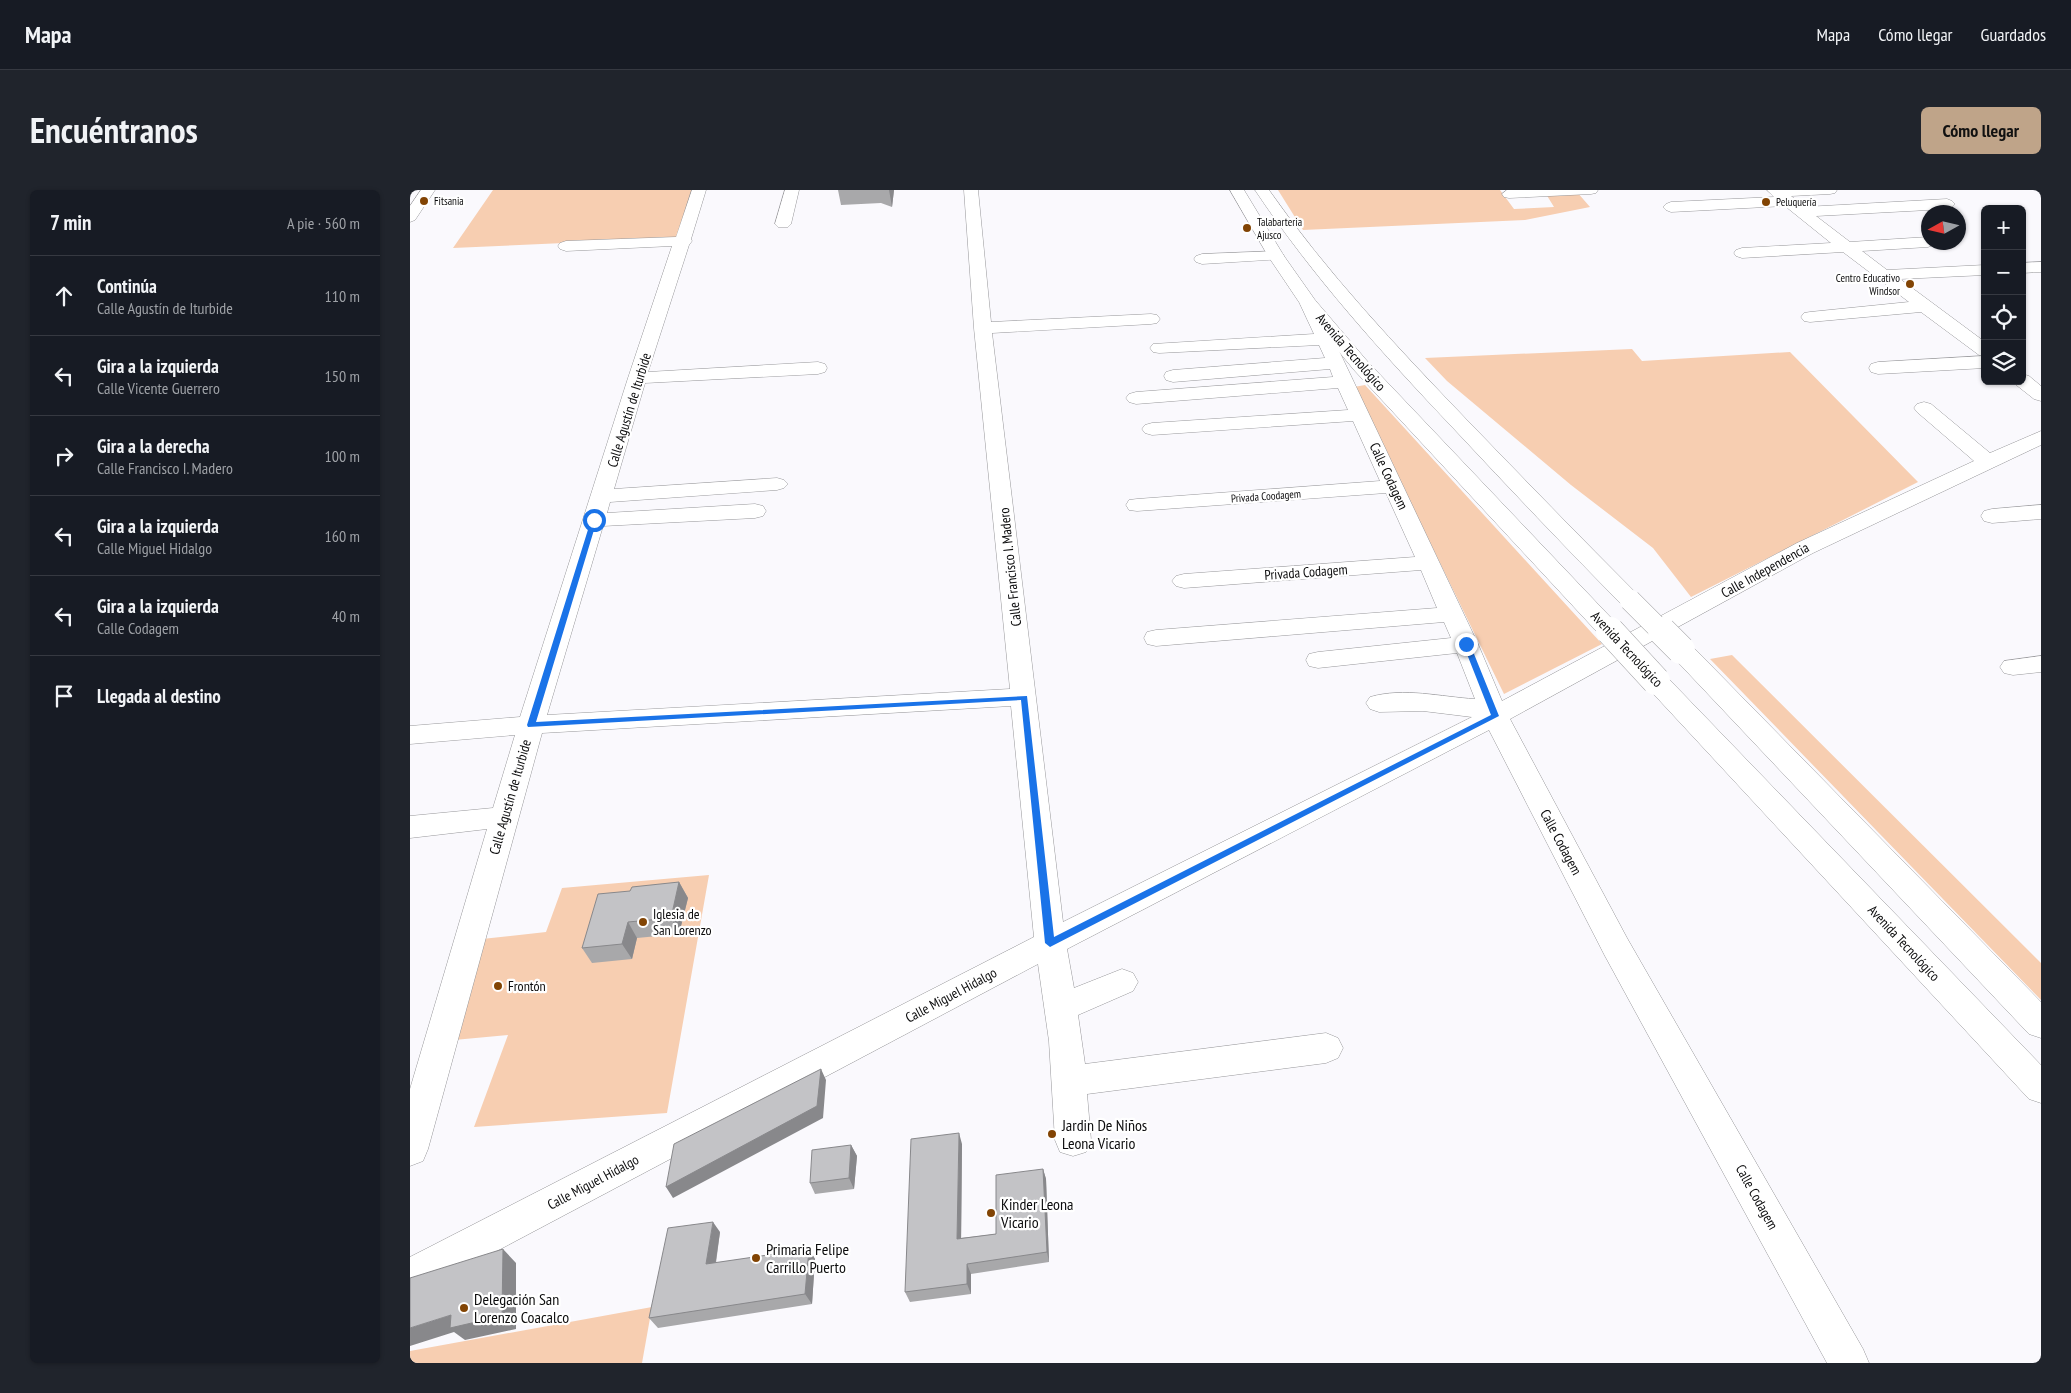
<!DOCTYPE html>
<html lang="es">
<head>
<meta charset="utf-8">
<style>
  :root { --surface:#171b24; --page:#20242c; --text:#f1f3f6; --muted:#9ea1a6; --line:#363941; --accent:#bfa489 }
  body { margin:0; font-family:"PT Sans Narrow",sans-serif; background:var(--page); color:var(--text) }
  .controls { position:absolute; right:15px; top:15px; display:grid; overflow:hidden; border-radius:8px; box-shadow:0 1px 4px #0004 }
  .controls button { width:45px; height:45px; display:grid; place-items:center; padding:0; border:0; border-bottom:1px solid var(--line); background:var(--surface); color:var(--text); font:25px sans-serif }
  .compass { position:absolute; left:1511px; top:15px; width:45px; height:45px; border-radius:50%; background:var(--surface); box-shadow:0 1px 4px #0004; rotate:262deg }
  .stop { position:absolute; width:15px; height:15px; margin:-11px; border:4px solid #1a73e8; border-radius:50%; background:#fff }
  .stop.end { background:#1a73e8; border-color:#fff; box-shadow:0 1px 5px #0008 }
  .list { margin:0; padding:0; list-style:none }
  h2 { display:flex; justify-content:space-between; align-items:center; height:65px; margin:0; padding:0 20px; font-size:21px }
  h2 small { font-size:16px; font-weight:400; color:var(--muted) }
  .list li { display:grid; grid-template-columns:32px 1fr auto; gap:15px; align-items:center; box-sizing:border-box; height:80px; padding:0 20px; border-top:1px solid var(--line) }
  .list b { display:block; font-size:19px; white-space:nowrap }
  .list p { margin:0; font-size:16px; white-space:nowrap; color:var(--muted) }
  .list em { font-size:16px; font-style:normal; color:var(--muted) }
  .icon { flex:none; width:28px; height:28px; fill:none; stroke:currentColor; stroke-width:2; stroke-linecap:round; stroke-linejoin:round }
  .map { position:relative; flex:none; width:1631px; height:1173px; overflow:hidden; border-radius:8px }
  header { display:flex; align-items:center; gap:30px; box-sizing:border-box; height:70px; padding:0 25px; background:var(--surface); border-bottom:1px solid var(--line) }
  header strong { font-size:24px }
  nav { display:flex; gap:28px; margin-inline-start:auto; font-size:18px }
  .intro { display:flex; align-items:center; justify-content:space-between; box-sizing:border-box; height:120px; padding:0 30px }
  h1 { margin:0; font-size:35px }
  .button { padding:12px 22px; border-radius:8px; background:var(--accent); color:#111; font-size:18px; font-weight:700 }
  main { display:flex; gap:30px; padding:0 30px }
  aside { flex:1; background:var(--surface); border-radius:8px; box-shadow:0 1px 4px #0004 }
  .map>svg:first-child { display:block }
  .green { fill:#f7ceb1 }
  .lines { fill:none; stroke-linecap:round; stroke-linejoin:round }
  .minor-casing { stroke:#97979a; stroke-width:1 }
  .major-casing { stroke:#97979a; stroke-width:1 }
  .minor { fill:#fff; fill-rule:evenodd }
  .major { fill:#fff; fill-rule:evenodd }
  .major-bridge-far1-casing { stroke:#97979a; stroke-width:22; stroke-linecap:butt }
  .major-bridge-casing { stroke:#97979a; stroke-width:29; stroke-linecap:butt }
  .major-bridge-far1 { stroke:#fff; stroke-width:21 }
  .major-bridge { stroke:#fff; stroke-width:28 }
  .wall { fill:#a8a8aa }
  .shaded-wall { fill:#88888b }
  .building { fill:#c3c3c6; stroke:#88888b }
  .route { fill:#1a73e8 }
  .poi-dot { fill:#824404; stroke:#fff; stroke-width:2 }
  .labels { text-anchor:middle; stroke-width:4.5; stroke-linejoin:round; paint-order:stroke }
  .far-poi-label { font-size:11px; fill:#0b0b0c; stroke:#fff; text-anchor:start }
  .far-street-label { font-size:11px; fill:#0b0b0c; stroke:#fff }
  .street-label { font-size:14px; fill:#0b0b0c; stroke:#fff }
  .poi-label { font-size:14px; fill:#0b0b0c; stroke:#fff; text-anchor:start }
  .near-poi-label { font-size:16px; fill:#0b0b0c; stroke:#fff; text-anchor:start }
</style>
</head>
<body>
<header>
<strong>Mapa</strong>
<nav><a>Mapa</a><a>Cómo llegar</a><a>Guardados</a></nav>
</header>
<div class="intro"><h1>Encuéntranos</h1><a class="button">Cómo llegar</a></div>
<main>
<aside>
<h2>7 min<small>A pie · 560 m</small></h2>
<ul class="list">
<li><svg class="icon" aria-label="ahead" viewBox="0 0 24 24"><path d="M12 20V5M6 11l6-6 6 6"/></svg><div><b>Continúa</b><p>Calle Agustín de Iturbide</p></div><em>110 m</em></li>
<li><svg class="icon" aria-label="left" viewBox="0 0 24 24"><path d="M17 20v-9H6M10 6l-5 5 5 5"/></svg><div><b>Gira a la izquierda</b><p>Calle Vicente Guerrero</p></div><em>150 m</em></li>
<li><svg class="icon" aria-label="right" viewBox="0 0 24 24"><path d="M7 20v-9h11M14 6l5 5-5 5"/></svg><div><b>Gira a la derecha</b><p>Calle Francisco I. Madero</p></div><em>100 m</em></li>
<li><svg class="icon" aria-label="left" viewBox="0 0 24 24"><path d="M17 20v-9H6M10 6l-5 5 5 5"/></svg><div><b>Gira a la izquierda</b><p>Calle Miguel Hidalgo</p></div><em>160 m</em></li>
<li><svg class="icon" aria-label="left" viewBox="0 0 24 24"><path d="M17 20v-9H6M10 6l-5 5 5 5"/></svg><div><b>Gira a la izquierda</b><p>Calle Codagem</p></div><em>40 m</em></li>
<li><svg class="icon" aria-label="arrive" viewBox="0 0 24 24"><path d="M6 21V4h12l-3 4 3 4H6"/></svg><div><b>Llegada al destino</b></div></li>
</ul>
</aside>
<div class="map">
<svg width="1631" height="1173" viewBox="0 0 1631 1173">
  <rect width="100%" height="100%" fill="#faf9fd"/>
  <!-- green -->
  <path class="green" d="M83 0H282L266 48 43 58Z
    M868 0H1090L1104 19 1144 17 1136 4 1167 2 1180 17 1115 30 893 40Z
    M1222 159 1232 171 1380 162 1508 292 1281 407 1243 358 1161 295 1037 191 1015 168Z
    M955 195 1192 454 1094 504 944 197Z
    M1322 465 1631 773V810L1300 469Z
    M299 685 257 923 64 937 98 845 44 850 72 749 136 742 152 698Z
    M242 1117 232 1173H0V1161Z"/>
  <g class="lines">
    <!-- minor casing -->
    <g class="minor-casing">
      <path id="minor" d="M11 0H25L5 30 0 32V16Z
        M282 0H296L281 49 282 51 279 55 238 182 408 172 415 174 417 178 415 182 408 184 235 193 204 299 367 288 374 290 378 294 374 298 367 300 200 312 197 323 345 314 353 316 356 321 353 326 345 328 193 336 137 525 600 499 564 138 554 0H568L581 132 741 124 747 125 750 129 747 133 741 134 582 143 653 732 1062 527 1013 521 969 522 960 519 956 513 960 507C994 497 1031 507 1065 509L1047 463 908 478 899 476 896 470 899 464 908 462 1041 448 1034 432 746 456 737 454 734 448 737 442 746 440 1027 418 1011 380 774 398 766 396 762 391 766 386 774 384 1005 367 976 303 727 321 719 320 716 315 719 310 727 309 970 291 943 231 742 245 735 243 732 239 735 235 742 233 938 220 928 198 726 214 719 212 716 208 719 204 726 202 923 187 920 179 763 192 756 190 754 186 756 182 763 180 915 168 909 155 749 163 743 162 740 158 743 154 904 144 890 114 893 110 899 109 905 110 1068 454 1092 511 1387 353 1564 271 1507 222 1504 218 1507 214 1514 212 1521 214 1580 263 1631 241V255L1403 363 1100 529 1217 748 1453 1159 1459 1173H1417L1195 766 1079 540 657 759 664 798 712 779 723 783 728 792 723 801 668 825 675 874 916 843 928 848 933 858 928 868 916 873 677 904 681 950 676 962 663 966 650 962 645 950 639 851 628 774 0 1107V1067L624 747 601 516 132 543 18 959 13 971 0 976V899L77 639 0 648V626L83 618 105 545 0 554V536L110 527 218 188 262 56 156 61 150 59 148 56 150 53 156 51 266 47Z
        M375 0H389L381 34 378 37H368L365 34Z
        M1097 0H1188L1186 3 1181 4 1099 8 1094 7 1092 4Z
        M1357 0H1427L1425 3 1420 4 1381 6 1395 17 1537 9 1542 11 1545 14 1542 17 1537 19 1406 26 1440 52 1518 47V52H1526L1524 55 1518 57 1452 61 1477 80 1575 75V85L1490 89 1575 152V166L1569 165 1511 122 1400 132 1394 131 1391 127 1394 123 1400 122 1499 112 1433 62 1332 68 1326 66 1324 63 1326 60 1332 58 1421 53 1375 16 1261 22 1256 20 1253 17 1256 14 1261 12 1364 7Z
        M866 61 872 63 874 66 872 69 792 74 786 72 784 69 786 66 792 64Z
        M1631 72V82L1612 83V73Z
        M1575 166V178L1468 184 1461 182 1459 178 1461 174 1468 172Z
        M1612 184 1619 186 1631 196V211L1624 209 1605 194 1603 191H1612Z
        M1631 315V329L1582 333 1574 331 1571 326 1574 321 1582 319Z
        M1631 466V482L1603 485 1594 483 1590 477 1594 471Z"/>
    </g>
    <!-- major casing -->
    <g class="major-casing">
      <path id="major" d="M820 0H834L874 66 905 110 958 172 1206 433 1209 438 1206 443 1197 446 1188 443 944 180 893 118 858 66Z
        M845 0H859C917 83 986 156 1056 229 1113 288 1170 347 1228 405L1232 410 1228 415 1220 417 1212 415C1155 357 1099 298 1044 239 972 163 903 87 845 0Z
        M1271 452 1280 454 1631 812V848L1619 844 1262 466 1259 460 1262 454Z
        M1246 483 1255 485 1631 875V913L1619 909 1237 497 1233 491 1237 485Z"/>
    </g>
    <!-- minor -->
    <use href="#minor" class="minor"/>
    <!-- major -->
    <use href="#major" class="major"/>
    <!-- major-bridge-far1 casing -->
    <g class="major-bridge-far1-casing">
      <path id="major-bridge-far1" d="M1220 410 1253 443
        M1197 438 1201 443"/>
    </g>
    <!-- major-bridge casing -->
    <g class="major-bridge-casing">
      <path id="major-bridge" d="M1200 441 1246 491
        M1252 441 1271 460"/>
    </g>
    <!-- major-bridge-far1 -->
    <use href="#major-bridge-far1" class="major-bridge-far1"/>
    <!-- major-bridge -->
    <use href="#major-bridge" class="major-bridge"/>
  </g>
  <!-- wall -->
  <path class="wall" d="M428 0H484L482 17 471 13 431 15Z
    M269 692 278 708 269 744 227 748 222 769 182 773 172 758 220 701Z
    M552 954 551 1048 586 1044 633 979 636 989 639 1072 561 1084V1104L500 1112 495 1102Z
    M441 955 447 966 444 999 405 1004 400 993Z
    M310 1042 306 1073 399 1059 405 1069 402 1114 248 1138 239 1128Z"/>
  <!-- shaded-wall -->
  <path class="shaded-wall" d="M479 0H484L482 17Z
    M269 692 278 708 269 744 261 728Z
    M218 732 227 748 222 769 212 754Z
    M411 879 416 890 413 928 263 1008 256 997Z
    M549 943 552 954 551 1059 547 1049Z
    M441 955 447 966 444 999 439 988Z
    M633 979 636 989 639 1072 637 1062Z
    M303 1032 310 1042 304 1084 296 1074Z
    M93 1059 106 1073V1139L55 1150 44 1142 0 1156V1138L41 1125Z
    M399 1059 405 1069 402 1114 395 1104Z
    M557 1074 561 1084V1104L557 1094Z"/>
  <!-- building -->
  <path class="building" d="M269 692 261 728 218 732 212 754 172 758 188 704 220 701 222 697Z
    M411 879 407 916 256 997 264 954Z
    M549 943 547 1049 586 1044V985L633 979 637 1062 557 1074V1094L495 1102 501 949Z
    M441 955 439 988 400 993 402 960Z
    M303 1032 296 1074 399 1059 395 1104 239 1128 258 1038Z
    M93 1059 92 1126 40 1138 41 1125 0 1138V1088Z"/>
  <!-- route -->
  <path class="route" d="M184 328 187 330 126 532 617 506 644 747 1081 525 1053 454 1054 453 1060 454 1089 526 640 757 635 753 611 510 118 537 117 535 181 330Z"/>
  <!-- markers -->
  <g class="poi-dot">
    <circle cx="14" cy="11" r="5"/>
    <circle cx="1356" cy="12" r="5"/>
    <circle cx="837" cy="38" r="5"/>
    <circle cx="1500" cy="94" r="5"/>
    <circle cx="233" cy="732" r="5"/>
    <circle cx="88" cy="796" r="5"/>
    <circle cx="642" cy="944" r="5"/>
    <circle cx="581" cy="1023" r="5"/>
    <circle cx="346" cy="1068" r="5"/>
    <circle cx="54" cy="1118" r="5"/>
  </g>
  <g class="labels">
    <!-- far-poi labels -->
    <g class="far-poi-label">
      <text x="24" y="15">Fitsania</text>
      <text x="1366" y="16">Peluquería</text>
      <text x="847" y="36">Talabarteria<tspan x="847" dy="13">Ajusco</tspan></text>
      <text x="1490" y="92" text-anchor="end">Centro Educativo<tspan x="1490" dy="13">Windsor</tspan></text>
    </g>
    <!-- far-street labels -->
    <g class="far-street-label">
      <text transform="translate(856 306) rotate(-4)" y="4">Privada Coodagem</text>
    </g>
    <!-- street labels -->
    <g class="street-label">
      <text transform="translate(941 162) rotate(49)" y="5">Avenida Tecnológico</text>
      <text transform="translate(219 220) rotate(-73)" y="5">Calle Agustín de Iturbide</text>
      <text transform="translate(979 286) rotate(65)" y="5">Calle Codagem</text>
      <text transform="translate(600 377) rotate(-96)" y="5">Calle Francisco I. Madero</text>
      <text transform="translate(1355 380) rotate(-29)" y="5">Calle Independencia</text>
      <text transform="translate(896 382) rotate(-4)" y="5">Privada Codagem</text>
      <text transform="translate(1217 459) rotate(47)" y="5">Avenida Tecnológico</text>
      <text transform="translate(100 607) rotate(-74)" y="5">Calle Agustín de Iturbide</text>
      <text transform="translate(1151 652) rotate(62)" y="5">Calle Codagem</text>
      <text transform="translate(1494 753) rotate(47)" y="5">Avenida Tecnológico</text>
      <text transform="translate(541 805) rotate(-28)" y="5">Calle Miguel Hidalgo</text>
      <text transform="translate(183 992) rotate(-28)" y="5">Calle Miguel Hidalgo</text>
      <text transform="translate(1347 1007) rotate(61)" y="5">Calle Codagem</text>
    </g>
    <!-- poi labels -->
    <g class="poi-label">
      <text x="243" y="729">Iglesia de<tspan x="243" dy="16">San Lorenzo</tspan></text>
      <text x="98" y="801">Frontón</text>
    </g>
    <!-- near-poi labels -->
    <g class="near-poi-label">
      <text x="652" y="941">Jardin De Niños<tspan x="652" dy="18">Leona Vicario</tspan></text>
      <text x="591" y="1020">Kinder Leona<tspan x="591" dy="18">Vicario</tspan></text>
      <text x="356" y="1065">Primaria Felipe<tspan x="356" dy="18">Carrillo Puerto</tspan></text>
      <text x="64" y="1115">Delegación San<tspan x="64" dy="18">Lorenzo Coacalco</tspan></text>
    </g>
  </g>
</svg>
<div class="controls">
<button>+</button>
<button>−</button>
<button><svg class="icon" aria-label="locate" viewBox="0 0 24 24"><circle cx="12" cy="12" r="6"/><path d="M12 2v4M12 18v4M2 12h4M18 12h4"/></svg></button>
<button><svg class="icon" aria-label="layers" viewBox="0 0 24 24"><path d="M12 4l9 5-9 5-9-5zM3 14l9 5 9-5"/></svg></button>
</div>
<svg class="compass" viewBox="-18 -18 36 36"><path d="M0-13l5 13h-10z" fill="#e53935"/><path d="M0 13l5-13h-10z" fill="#9ea1a6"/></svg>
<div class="stop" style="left:184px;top:330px"></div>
<div class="stop end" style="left:1056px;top:454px"></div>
</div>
</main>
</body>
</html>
